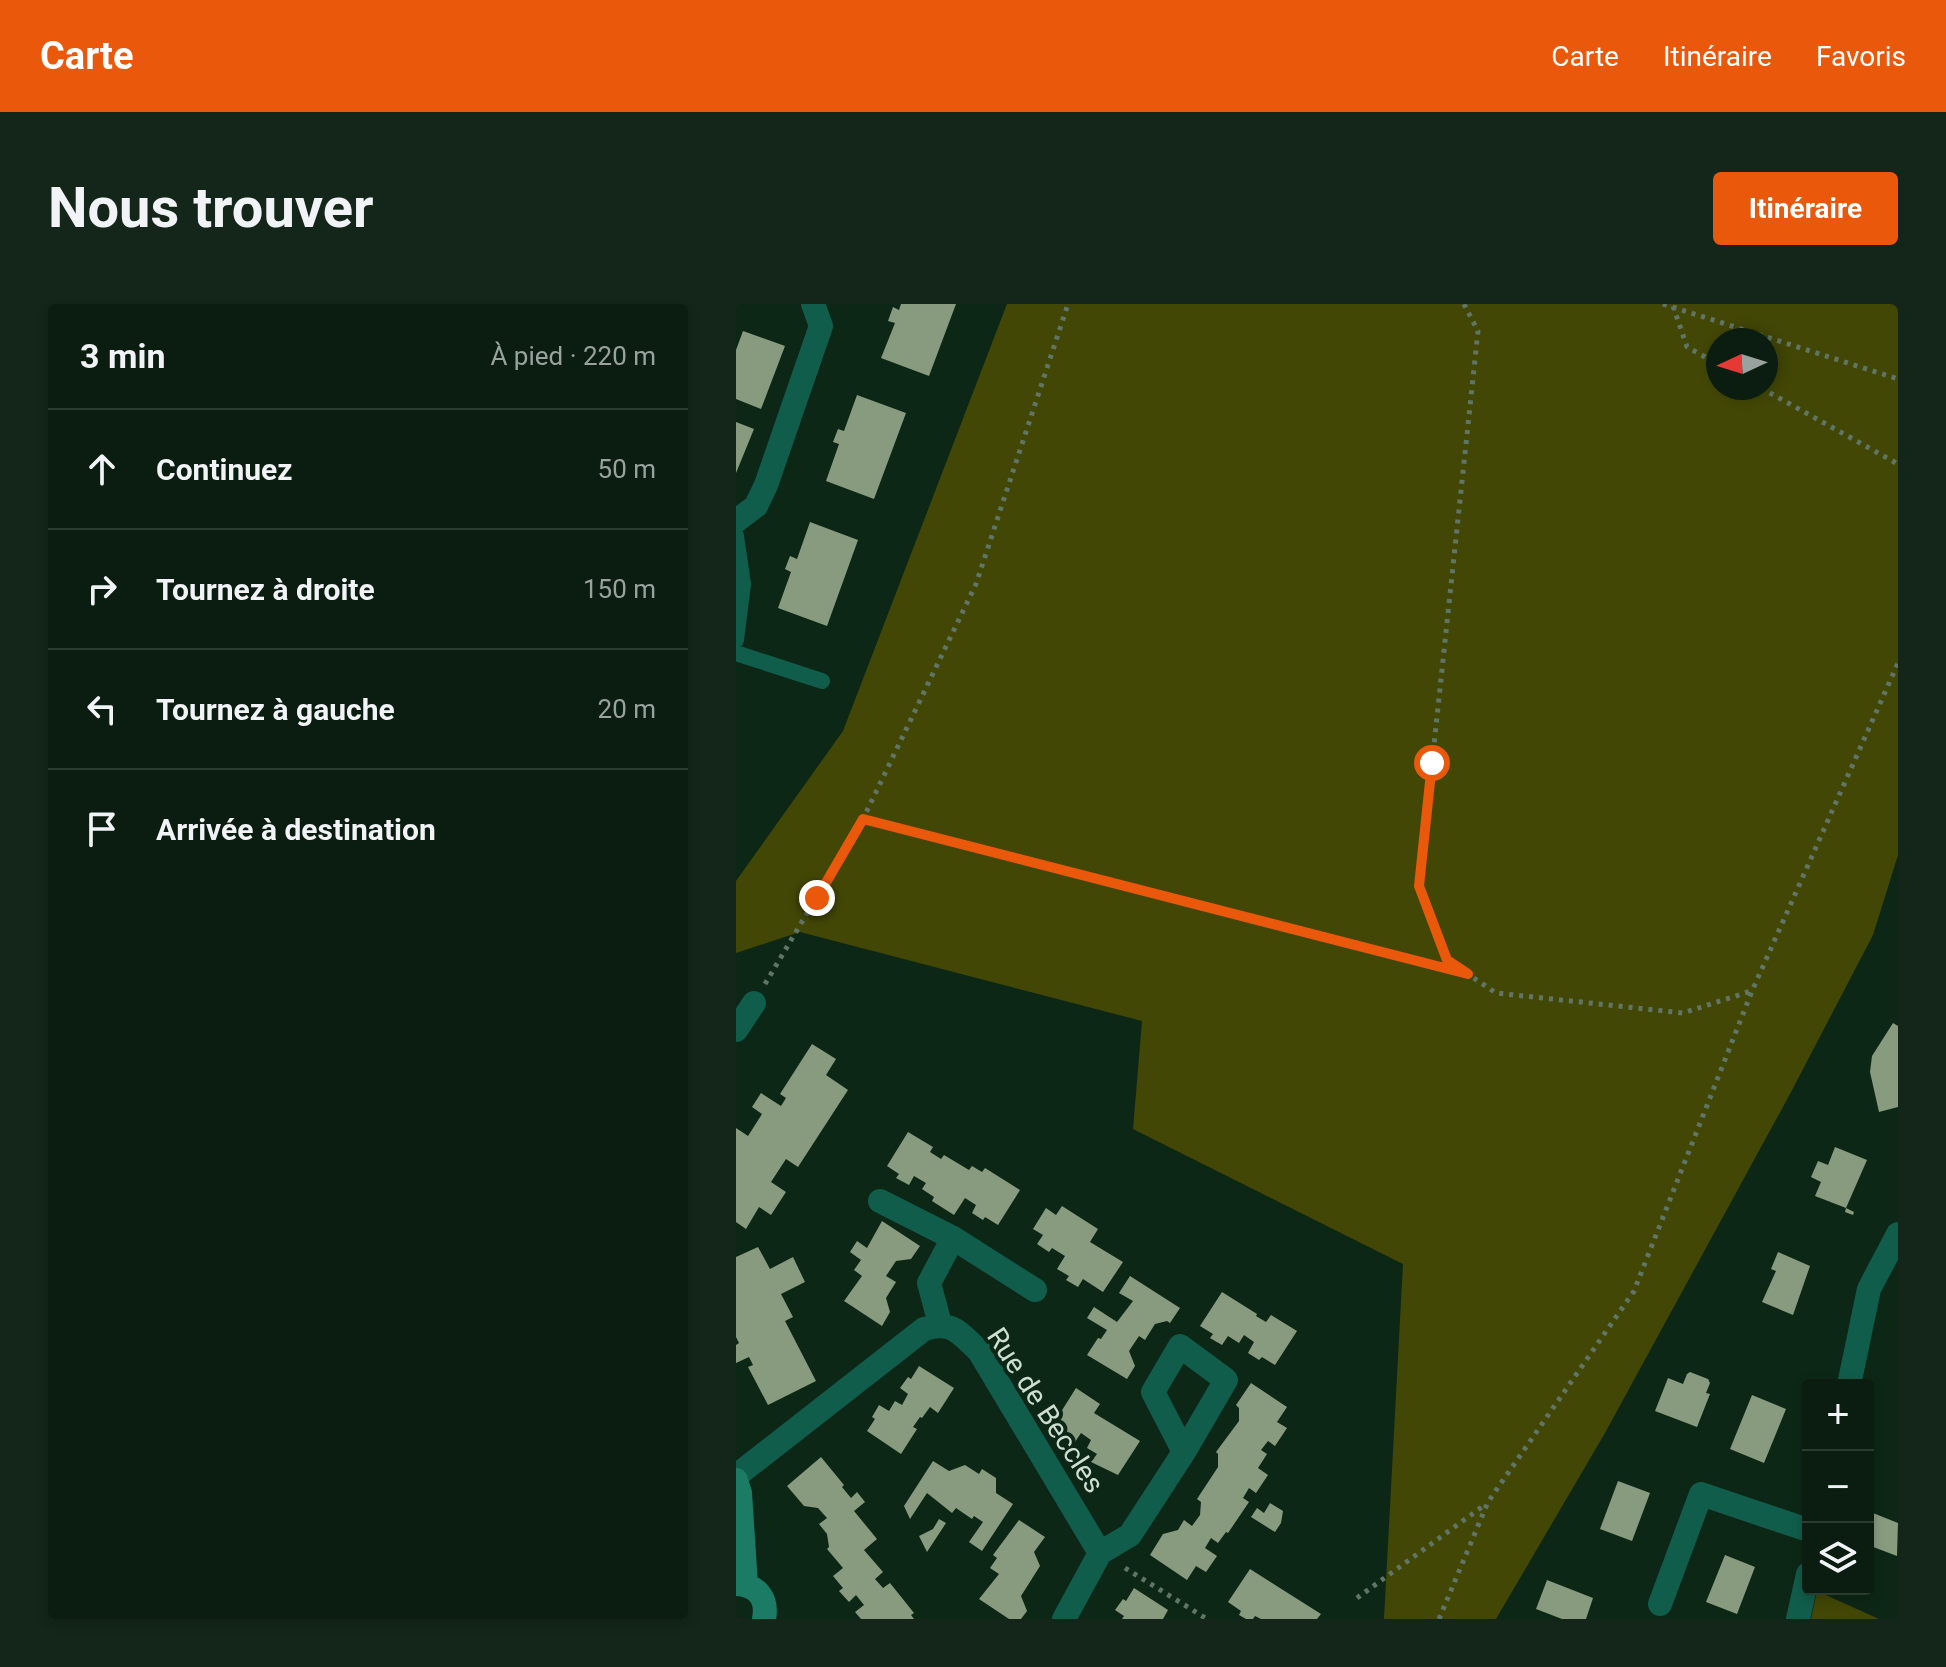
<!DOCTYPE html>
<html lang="fr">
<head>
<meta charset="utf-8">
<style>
  :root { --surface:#0a1d10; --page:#132619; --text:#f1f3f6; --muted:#99a29f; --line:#2a3b30; --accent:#ea580c }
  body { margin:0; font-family:Roboto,sans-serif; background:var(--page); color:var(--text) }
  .controls { position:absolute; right:24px; bottom:24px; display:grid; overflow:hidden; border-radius:8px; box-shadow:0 4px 12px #0003 }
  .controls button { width:72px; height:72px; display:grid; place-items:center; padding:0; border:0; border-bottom:2px solid var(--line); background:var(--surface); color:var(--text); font:40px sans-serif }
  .compass { position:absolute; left:970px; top:24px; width:72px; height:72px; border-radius:50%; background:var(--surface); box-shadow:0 4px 12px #0003; rotate:266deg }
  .stop { position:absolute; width:24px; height:24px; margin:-18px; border:6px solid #ea580c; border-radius:50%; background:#fff }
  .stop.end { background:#ea580c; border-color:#fff; box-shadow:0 2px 8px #0008 }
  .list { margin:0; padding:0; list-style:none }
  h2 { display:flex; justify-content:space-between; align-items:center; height:104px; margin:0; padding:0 32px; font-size:34px }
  h2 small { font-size:26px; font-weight:400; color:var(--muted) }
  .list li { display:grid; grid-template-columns:52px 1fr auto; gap:24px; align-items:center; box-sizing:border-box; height:120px; padding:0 32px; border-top:2px solid var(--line) }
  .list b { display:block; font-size:30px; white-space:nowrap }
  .list em { font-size:26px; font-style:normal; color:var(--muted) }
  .icon { flex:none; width:44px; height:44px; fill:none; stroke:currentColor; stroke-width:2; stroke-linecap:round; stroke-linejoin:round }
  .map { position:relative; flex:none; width:1162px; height:1315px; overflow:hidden; border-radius:8px }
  header { display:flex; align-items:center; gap:48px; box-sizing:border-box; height:112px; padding:0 40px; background:var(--accent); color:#fff }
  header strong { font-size:38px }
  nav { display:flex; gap:44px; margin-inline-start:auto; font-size:28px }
  .intro { display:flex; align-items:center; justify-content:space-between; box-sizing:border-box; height:192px; padding:0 48px }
  h1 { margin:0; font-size:56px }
  .button { padding:20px 36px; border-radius:8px; background:var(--accent); color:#fff; font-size:28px; font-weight:700 }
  main { display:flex; gap:48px; padding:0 48px }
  aside { flex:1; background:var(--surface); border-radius:8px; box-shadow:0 4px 12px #0003 }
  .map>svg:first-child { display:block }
  .green { fill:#424706; fill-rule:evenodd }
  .building { fill:#899b7f }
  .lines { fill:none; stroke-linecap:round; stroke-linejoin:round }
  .path { stroke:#607566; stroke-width:5; stroke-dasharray:4 6; stroke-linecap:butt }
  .lane { stroke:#115d4c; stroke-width:16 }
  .street { stroke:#115d4c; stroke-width:24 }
  .secondary { stroke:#1c7b65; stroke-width:24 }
  .route { stroke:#ea580c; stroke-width:10 }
  .labels { text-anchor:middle; stroke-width:8; stroke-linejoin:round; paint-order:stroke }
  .street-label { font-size:28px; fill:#ceded2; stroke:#0d2716 }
</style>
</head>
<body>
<header>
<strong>Carte</strong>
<nav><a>Carte</a><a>Itinéraire</a><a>Favoris</a></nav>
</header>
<div class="intro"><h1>Nous trouver</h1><a class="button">Itinéraire</a></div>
<main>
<aside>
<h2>3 min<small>À pied · 220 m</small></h2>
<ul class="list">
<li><svg class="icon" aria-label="ahead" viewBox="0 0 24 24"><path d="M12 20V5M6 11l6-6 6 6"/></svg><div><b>Continuez</b></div><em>50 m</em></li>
<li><svg class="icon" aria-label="right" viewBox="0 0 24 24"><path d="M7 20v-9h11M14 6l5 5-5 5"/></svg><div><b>Tournez à droite</b></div><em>150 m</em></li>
<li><svg class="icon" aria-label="left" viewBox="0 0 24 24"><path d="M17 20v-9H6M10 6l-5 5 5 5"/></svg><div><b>Tournez à gauche</b></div><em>20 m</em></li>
<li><svg class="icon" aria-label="arrive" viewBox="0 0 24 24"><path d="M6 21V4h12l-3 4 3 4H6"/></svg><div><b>Arrivée à destination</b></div></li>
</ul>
</aside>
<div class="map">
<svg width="1162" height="1315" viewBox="0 0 1162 1315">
  <rect width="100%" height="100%" fill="#0d2716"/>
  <!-- green -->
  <path class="green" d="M271 0H1162V551L1137 631 1054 790 869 1129 760 1315H648L667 960 397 825 406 717 64 628 0 649V577L107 427ZM982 36H1030V84H982Z
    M1081 1287 1143 1315H1075Z"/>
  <!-- building -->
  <path class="building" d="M165 0H220L193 72 145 54 159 19 152 17 157 3 163 6Z
    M7 27 49 42 25 105 0 95V46Z
    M121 91 170 109 138 195 90 177 103 140 97 138 102 125 108 127Z
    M0 118 18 125 0 169Z
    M74 218 122 236 91 322 42 304 55 268 49 265 54 252 61 255Z
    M1157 719 1162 722V803L1143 808 1134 768 1136 752Z
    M76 740 100 755 90 771 112 786 62 863 50 855 35 878 50 888 35 911 23 903 10 925 0 918V824L12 832 26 810 16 803 25 789 45 802 50 794 44 790Z
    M172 828 197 843 194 848 205 855 208 851 233 866 236 862 246 868 249 864 284 886 262 921 249 913 247 916 236 909 240 901 229 894 218 911 196 897 198 893 186 885 190 879 178 872 173 881 160 874 163 870 151 862Z
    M1099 843 1131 856 1110 904 1118 908 1117 911 1109 908 1110 904 1079 892 1085 878 1075 873 1082 857 1092 861Z
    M326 902 362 925 354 938 387 958 367 988 347 975 342 983 330 976 333 972 321 965 329 952 316 944 313 948 301 940 307 931 297 925 310 904 320 911Z
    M146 917 184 942 175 955 160 957 150 972 160 978 150 994 154 1008 146 1022 108 997 126 972 118 966 125 956 114 948 121 937 131 944Z
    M22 943 34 965 57 953 69 978 45 990 57 1013 49 1017 80 1077 32 1101 12 1063 17 1061 13 1053 0 1059V1041L3 1039 0 1033V953Z
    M1042 948 1074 962 1057 1011 1026 998 1040 967 1035 965Z
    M394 972 444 1004 434 1019 431 1017 419 1020 409 1036 403 1032 393 1047 399 1062 391 1075 351 1051 362 1034 365 1035 371 1026 351 1014 358 1003 381 1018 397 997 383 989Z
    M486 988 521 1010 520 1012 530 1018 535 1011 561 1027 539 1061 526 1053 523 1056 512 1049 518 1038 508 1031 503 1039 492 1032 486 1041 474 1034 477 1030 464 1022Z
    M183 1062 218 1084 202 1109 194 1103 186 1114 184 1113 177 1123 181 1125 165 1150 131 1127 139 1115 136 1113 143 1101 153 1107 159 1097 166 1101 172 1090 164 1084 172 1073 175 1075Z
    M954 1068 972 1075 974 1079 970 1089 974 1090 961 1123 919 1107 932 1074 947 1080 951 1070Z
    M515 1079 551 1103 541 1118 551 1124 539 1142 532 1137 525 1146 531 1150 522 1164 532 1171 520 1189 513 1184 507 1194 513 1198 492 1229 490 1228 482 1239 475 1234 469 1244 481 1252 470 1268 460 1262 451 1276 414 1251 427 1230 442 1226 448 1216 456 1222 464 1211 465 1198 461 1195 482 1163V1150L480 1148 503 1117V1104L500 1101Z
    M340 1084 364 1100 358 1109 404 1137 382 1171 355 1158 361 1150 351 1144 355 1136 345 1129 339 1138 327 1130 329 1127 318 1119Z
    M1016 1091 1050 1105 1028 1159 994 1145Z
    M85 1153 108 1181 106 1183 115 1194 121 1188 129 1198 118 1207 141 1235 128 1246 147 1268 139 1275 147 1284 154 1279 178 1309 175 1311 178 1315H125L119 1308 128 1301 120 1291 113 1298 103 1287 107 1284 97 1272 107 1264 91 1245 93 1243 91 1230 83 1220 91 1214 82 1204 68 1202 51 1182Z
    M197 1157 213 1167 229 1161 243 1170 246 1165 260 1174V1189L277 1200 246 1247 233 1238 247 1218 238 1212 236 1215 220 1204 216 1209 191 1189 174 1215 168 1202Z
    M882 1177 914 1189 896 1237 864 1225Z
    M534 1199 547 1207 545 1219 539 1228 515 1213 521 1204 528 1209Z
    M1132 1207 1162 1219 1161 1252 1132 1241Z
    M203 1215 210 1219 191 1248 183 1232 197 1225Z
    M283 1216 309 1233 298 1248 304 1262 285 1292 291 1307 285 1315H273L243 1295 263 1270 254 1264 261 1254 257 1251Z
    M989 1251 1019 1263 1001 1310 970 1298Z
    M514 1265 585 1310 581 1315H525L519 1312 517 1315H510L503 1311 505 1307 492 1298Z
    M811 1276 857 1294 850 1315H826L800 1305Z
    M398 1284 432 1306 427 1315H386L388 1312 379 1306 387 1295 390 1297Z"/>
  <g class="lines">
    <!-- path -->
    <path class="path" d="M728 0 742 27 683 582 711 656 760 689 947 709 1015 687
      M927 0 1162 75
      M937 2 951 43 982 60
      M1025 84 1162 160
      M127 515 727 669
      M29 680 127 515 240 280 332 0
      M389 1264 471 1315
      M621 1294 750 1200
      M703 1315 752 1198 898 987 1016 687 1162 359"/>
    <!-- lane -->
    <path class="lane" d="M0 232 7 280 0 336
      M0 349 86 377"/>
    <!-- street -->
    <path class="street" d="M0 217 20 202 30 181 85 22 77 0
      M0 726 18 699
      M144 897 217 934 193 979 204 1020
      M217 934 299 986
      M1113 1081 1133 985 1162 930
      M0 1172 188 1025C217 1016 223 1029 243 1047L364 1249
      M924 1300 965 1190 1072 1226
      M328 1315 364 1249 394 1231 448 1148 417 1088 444 1042 490 1076 448 1148
      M1062 1315 1072 1270"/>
    <!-- secondary -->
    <path class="secondary" d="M0 1176 4 1189 10 1281
      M0 1280C21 1281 32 1294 28 1315"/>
  </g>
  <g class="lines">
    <!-- route -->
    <path class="route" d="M81 594 127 515 732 670 711 656 683 582 696 459"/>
  </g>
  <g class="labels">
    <!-- street labels -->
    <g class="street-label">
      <text transform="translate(310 1106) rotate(57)" y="10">Rue de Beccles</text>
    </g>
  </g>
</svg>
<div class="controls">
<button>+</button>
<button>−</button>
<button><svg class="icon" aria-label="layers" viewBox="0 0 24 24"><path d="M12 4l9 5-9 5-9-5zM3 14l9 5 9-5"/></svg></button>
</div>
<svg class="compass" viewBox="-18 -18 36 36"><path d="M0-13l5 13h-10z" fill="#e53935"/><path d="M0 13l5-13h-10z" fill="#99a29f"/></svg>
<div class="stop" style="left:696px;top:459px"></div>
<div class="stop end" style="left:81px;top:594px"></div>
</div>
</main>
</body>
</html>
